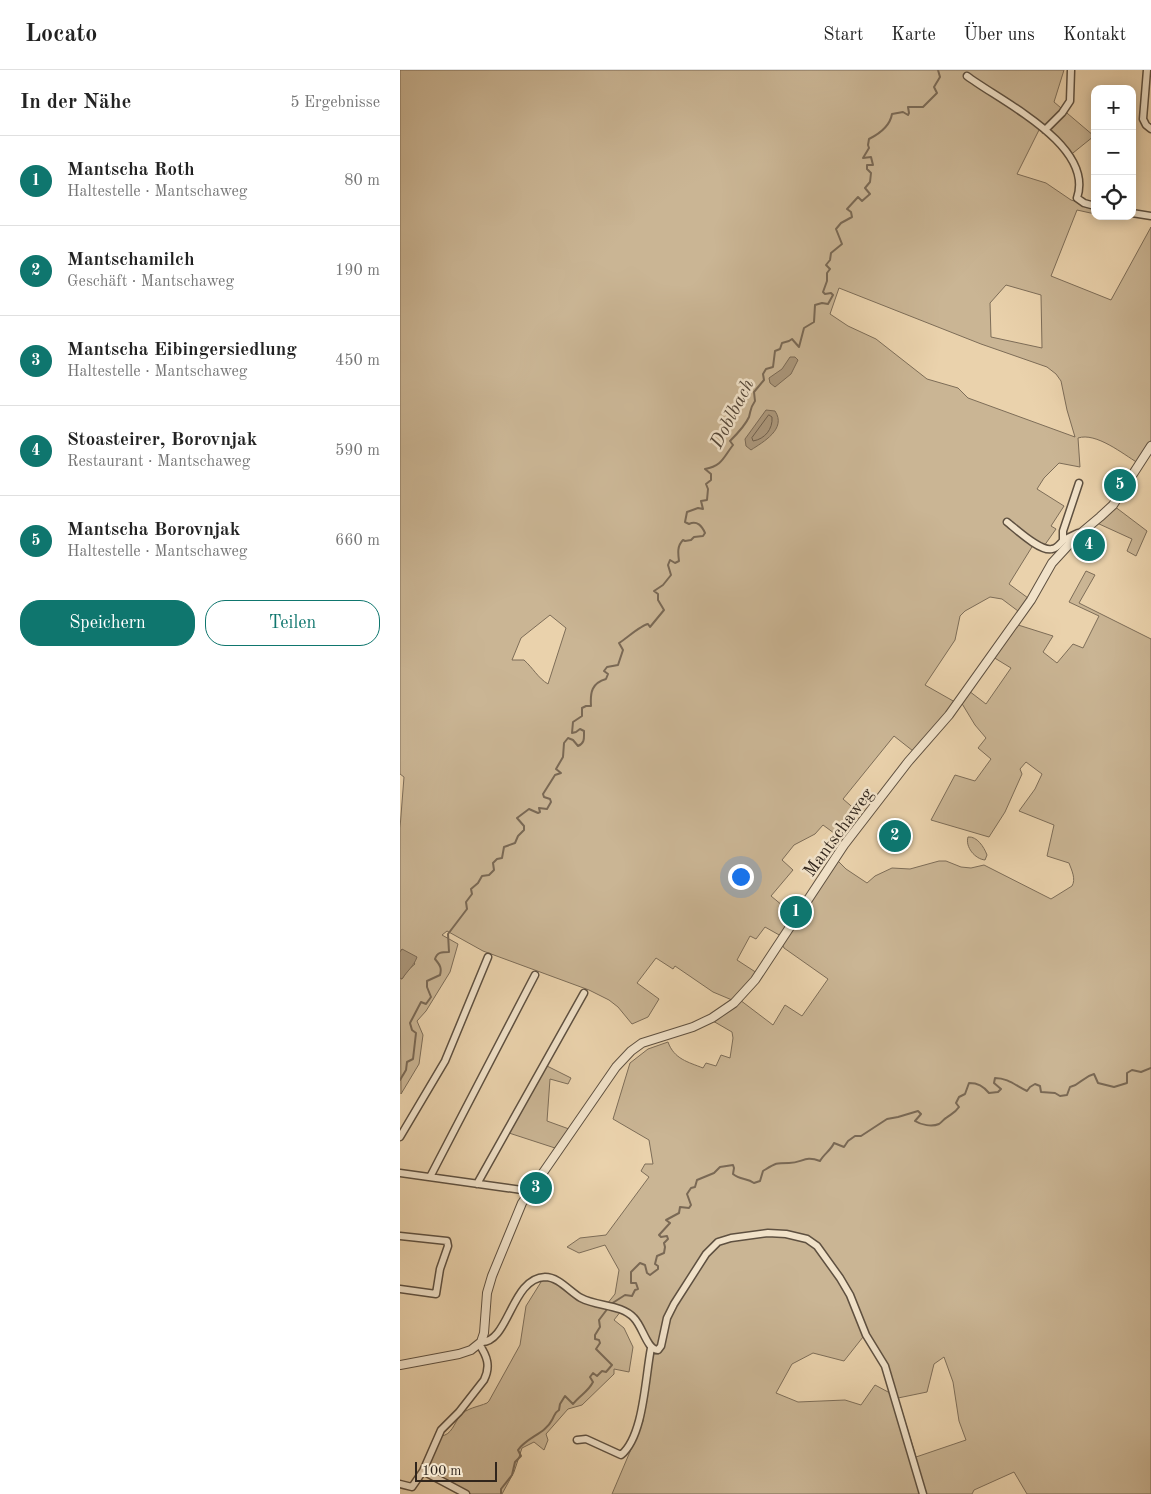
<!DOCTYPE html>
<html lang="de">
<head>
<meta charset="utf-8">
<style>
  :root { --surface:#fff; --page:#f6f6f6; --text:#222; --muted:#767676; --line:#e0e0e0; --accent:#0f766e }
  body { margin:0; font-family:"Old Standard TT",serif; background:var(--page); color:var(--text) }
  .controls { position:absolute; right:15px; top:15px; display:grid; overflow:hidden; border-radius:10px; box-shadow:0 2px 12px #0003 }
  .controls button { width:45px; height:45px; display:grid; place-items:center; padding:0; border:0; border-bottom:1px solid var(--line); background:var(--surface); color:var(--text); font:25px sans-serif }
  .scale { position:absolute; left:15px; bottom:12px; width:82px; box-sizing:border-box; padding-left:5px; border:2px solid #30251c; border-top:0; font-size:14px; line-height:18px; white-space:nowrap; color:#30251c; -webkit-text-stroke:4px #f1e2c9; paint-order:stroke }
  .you { position:absolute; left:340px; top:806px; width:18px; height:18px; margin:-12px; border:4px solid #fff; border-radius:50%; background:#1a73e8; box-shadow:0 0 0 8px #1a73e833 }
  .badge { display:grid; place-items:center; width:32px; height:32px; border-radius:50%; background:var(--accent); color:#fff; font-size:16px; font-weight:700 }
  .pin { position:absolute; translate:-50% -50%; border:2px solid #fff; box-shadow:0 1px 5px #0006 }
  .list { margin:0; padding:0; list-style:none }
  h2 { display:flex; justify-content:space-between; align-items:center; height:65px; margin:0; padding:0 20px; font-size:21px }
  h2 small { font-size:16px; font-weight:400; color:var(--muted) }
  .list li { display:grid; grid-template-columns:32px 1fr auto; gap:15px; align-items:center; box-sizing:border-box; height:90px; padding:0 20px; border-top:1px solid var(--line) }
  .list b { display:block; font-size:19px; white-space:nowrap }
  .list p { margin:0; font-size:16px; white-space:nowrap; color:var(--muted) }
  .list em { font-size:16px; font-style:normal; color:var(--muted) }
  .actions { display:flex; gap:10px; padding:15px 20px }
  .actions a { flex:1; padding:11px 0; border:1px solid var(--accent); border-radius:20px; text-align:center; font-size:18px; color:var(--accent) }
  .actions .main { background:var(--accent); color:#fff }
  .icon { flex:none; width:28px; height:28px; fill:none; stroke:currentColor; stroke-width:2; stroke-linecap:round; stroke-linejoin:round }
  .map { position:relative; flex:none; width:751px; height:1424px; overflow:hidden }
  header { display:flex; align-items:center; gap:30px; box-sizing:border-box; height:70px; padding:0 25px; background:var(--surface); border-bottom:1px solid var(--line) }
  header strong { font-size:24px }
  nav { display:flex; gap:28px; margin-inline-start:auto; font-size:18px }
  main { display:flex }
  aside { flex:1; background:var(--surface) }
  .map>svg:first-child { display:block }
  .green { fill:#cab594; stroke:#7d6d58; fill-rule:evenodd }
  .water { fill:#ab977b; stroke:#7a6955 }
  .lines { fill:none; stroke-linecap:round; stroke-linejoin:round }
  .shore { stroke:#6e5e4c; stroke-width:1 }
  .stream { stroke:#7a6955; stroke-width:2 }
  .minor-casing { stroke:#5e5040; stroke-width:9 }
  .tertiary-casing { stroke:#5e5040; stroke-width:10 }
  .minor { stroke:#f1e2c9; stroke-width:6 }
  .tertiary { stroke:#f1e2c9; stroke-width:8 }
  .labels { text-anchor:middle; stroke-width:5; stroke-linejoin:round; paint-order:stroke }
  .street-label { font-size:18px; fill:#30251c; stroke:#f1e2c9 }
  .water-label { font-size:19px; font-style:italic; fill:#554738; stroke:#f1e2c9 }
</style>
</head>
<body>
<header>
<strong>Locato</strong>
<nav><a>Start</a><a>Karte</a><a>Über uns</a><a>Kontakt</a></nav>
</header>
<main>
<aside>
<h2>In der Nähe<small>5 Ergebnisse</small></h2>
<ul class="list">
<li><span class="badge">1</span><div><b>Mantscha Roth</b><p>Haltestelle · Mantschaweg</p></div><em>80 m</em></li>
<li><span class="badge">2</span><div><b>Mantschamilch</b><p>Geschäft · Mantschaweg</p></div><em>190 m</em></li>
<li><span class="badge">3</span><div><b>Mantscha Eibingersiedlung</b><p>Haltestelle · Mantschaweg</p></div><em>450 m</em></li>
<li><span class="badge">4</span><div><b>Stoasteirer, Borovnjak</b><p>Restaurant · Mantschaweg</p></div><em>590 m</em></li>
<li><span class="badge">5</span><div><b>Mantscha Borovnjak</b><p>Haltestelle · Mantschaweg</p></div><em>660 m</em></li>
</ul>
<div class="actions"><a class="main">Speichern</a><a>Teilen</a></div>
</aside>
<div class="map">
<svg width="751" height="1424" viewBox="0 0 751 1424">
  <rect width="100%" height="100%" fill="#ead2ac"/>
  <filter id="stains"><feTurbulence type="fractalNoise" baseFrequency=".004" numOctaves="4"/><feColorMatrix values="0 0 0 0 .2 0 0 0 0 .09 0 0 0 0 .02 0 0 0 .5 -.17"/></filter>
  <radialGradient id="worn" r=".72"><stop offset=".6" stop-color="#630" stop-opacity="0"/><stop offset="1" stop-color="#630" stop-opacity=".3"/></radialGradient>
  <!-- green -->
  <path class="green" d="M0 0H664L654 32 694 66 668 87 640 58 617 104 646 113 671 130 695 137V144L677 140 651 206 711 230 751 157V370L738 393C723 384 696 362 678 368L680 397 659 393 644 408 637 419 664 436 651 456 656 459 644 476 635 472 609 514 628 528 618 541 602 529 590 527 565 541 560 546 555 570 525 615 555 632 549 641 513 681 494 666 443 729 457 741 438 766 423 755 415 764 394 775 382 790 393 800 371 826 394 845 381 866 365 857 356 869 350 866 337 890 357 903 332 930 313 922 275 896 273 899 256 888 237 913 259 929 248 947 232 954 218 937 209 930 189 920 83 881 47 861 42 865 58 874 50 902 26 941 17 951 23 965 19 994 1 1024 0 908 2 909 8 900 15 894 2 879 0 882V758L4 707 0 704ZM606 215 641 225 642 278 591 267 590 233ZM439 218 581 274 647 297 656 304 661 311 667 340 675 367 568 328 558 318 527 309 476 269 448 256 430 244ZM150 545 166 558 148 614C138 608 133 598 124 590H112L121 568Z
    M714 436 747 461 736 486 727 481 732 469 697 453Z
    M686 501 695 505 679 533 751 569V1424H627L614 1402 574 1420 572 1424H212L243 1351 252 1284H259L268 1255 260 1275 257 1277 253 1276C239 1249 239 1242 207 1234L215 1224 219 1200 205 1175 179 1183 167 1177 180 1168 206 1165 249 1107 241 1101 245 1094H253L249 1070 213 1049 230 993 248 979 268 972C274 989 288 992 303 998L306 993 316 996 321 985 330 988 333 968 332 962 313 951 340 930 373 955 385 935 402 946 428 909 384 878 382 874 437 790 446 799 467 813 475 806 492 798 510 799 539 791H546L561 797 571 798 584 795 651 829 672 816C676 809 672 801 669 793L647 786 654 755 619 741 635 719 642 704 626 692 620 699 622 704 605 742 589 767 531 750 555 705 575 711 591 689 578 678 586 668 575 655 561 632 569 621 586 634 611 598 593 587 615 554 653 566 643 582 657 593 673 574 683 578 699 546 669 532ZM463 1267 471 1276 488 1307 490 1323 475 1315 461 1335 445 1330 398 1332 376 1323 392 1294 413 1283 444 1291ZM544 1287 553 1312 559 1351 566 1370 516 1387 498 1328 527 1322 534 1294Z
    M568 767C577 766 584 777 587 785L585 790C575 789 565 777 568 767Z
    M147 996 171 1008 168 1014 150 1009 147 1051 169 1059 155 1078 109 1063Z
    M144 1210 152 1211 170 1223 221 1241 214 1250 224 1258 233 1277 229 1302 214 1299V1304L182 1335 168 1339 146 1364 148 1370 144 1380 134 1372 122 1378 114 1402 102 1424H71L30 1402 28 1398 41 1366C52 1365 54 1353 60 1346 66 1338 78 1337 87 1333L89 1331 120 1275 126 1236 141 1212 138 1211Z"/>
  <!-- water -->
  <path class="water" d="M390 287H395L398 290 391 304 375 317 370 313 369 308 382 299Z
    M366 340 375 341C387 359 363 372 351 380L346 376 345 369Z
    M2 879 17 887C14 896 7 901 2 909L0 908V882Z"/>
  <g class="lines">
    <!-- shore -->
    <path class="shore" d="M369 345 372 347C373 359 365 369 353 371L352 368Z"/>
    <!-- stream -->
    <path class="stream" d="M0 1010 6 1000 7 992 13 989 16 963 12 960 10 953 21 932 26 934 31 927 27 917V911L40 905C42 898 40 895 35 889 37 882 42 882 49 882L48 864 67 839 66 832 72 824 71 819 78 813 82 806 89 805 94 800 93 793 97 789 102 788 104 777 115 773 118 766 124 760V756L117 748 129 739 138 743 140 742 139 738 147 739 151 732 150 729 144 727 143 724 155 705 161 703 156 699 163 687 164 673 168 668 173 670 178 676C185 673 184 668 184 661L180 659 176 662 172 663 173 652 182 646V638L186 636H191C190 622 192 613 206 609L208 604 204 601 207 597 218 595 223 580 219 573C227 568 241 555 248 554L250 557 264 540 258 530V524L254 521 263 515 271 505 268 495 270 490 275 493 279 491C278 483 277 476 283 470L285 471 291 470 294 467 303 466 305 463C302 456 297 450 289 454L285 452 287 442 298 438 303 439 301 431 307 430 308 419 306 414 311 410V404L305 399C322 396 323 388 333 375L330 371C337 364 345 356 349 347 351 340 350 338 355 331L354 322 364 310 363 304 366 299 373 297 375 281 380 279 382 273 389 271 392 269 399 277 404 258 414 252 415 235 422 233 428 234 433 225 431 223 425 224 423 222 427 211V203L430 199 426 195 430 190 431 183 442 174 436 159 441 153 452 147 451 142 447 139 458 127 462 131 470 124 465 118 470 112 471 103 467 99V95H473L471 87 463 88 469 78 468 75 469 69C479 64 490 56 492 44L503 42 508 45 509 43 508 37H523L537 23 534 17 540 7 538 0
      M211 1234 225 1225 232 1226 235 1220 238 1219 236 1213H231V1202L240 1193 245 1195 247 1203 250 1205 258 1199V1196L255 1194 257 1186 264 1183 265 1177 264 1173 268 1169 267 1166 261 1167 259 1165 270 1153 266 1150 279 1143 280 1137 289 1138 291 1135 287 1124 291 1118 295 1117 297 1110 314 1103 320 1097 333 1095 334 1098 333 1104C340 1110 347 1108 354 1113L360 1111 363 1101C376 1093 375 1093 389 1093 403 1093 404 1085 420 1091 424 1084 431 1080 434 1073L444 1077 448 1071 455 1066H461L487 1049 498 1047 518 1041 521 1044 515 1051C521 1055 532 1057 539 1054 542 1052 544 1049 546 1048 551 1044 555 1043 559 1037L556 1033 559 1027 565 1024 569 1013C578 1013 583 1016 589 1023L598 1022 601 1019 594 1013 595 1008C608 1008 616 1016 627 1021L630 1017 635 1014 640 1016 641 1022 655 1023 660 1026 667 1025 670 1017C682 1014 682 1007 694 1004L698 1013 714 1017 727 1013V1003L732 1000 741 1002 751 998
      M101 1424V1419L112 1405 115 1392 121 1386 118 1380C127 1367 145 1364 152 1350 155 1345 154 1343 159 1340L160 1334 165 1326 173 1334C180 1325 188 1322 193 1312L190 1307 193 1303 197 1306 202 1301 206 1302 212 1295 196 1279 200 1273 199 1270 195 1269V1265L200 1257 199 1250 208 1238"/>
    <!-- minor casing -->
    <g class="minor-casing">
      <path id="minor" d="M747 0 743 49 746 55 751 59
        M567 6C600 31 695 75 677 128L684 133 695 136
        M645 60 662 43 670 31 671 0
        M732 143 751 146
        M607 452C616 459 640 482 652 479 658 478 660 473 664 470 669 467 674 465 678 463
        M663 470V461L679 413
        M0 1067 45 991 88 887
        M0 1103 129 1121
        M30 1107 135 905
        M77 1114 184 923
        M0 1166 47 1171 48 1176 40 1199 36 1224 0 1219
        M81 1272C109 1273 111 1208 145 1207 159 1207 170 1222 181 1228 198 1237 221 1234 234 1248 243 1257 247 1280 258 1280L261 1276 267 1248 274 1234 306 1184 318 1172 331 1168 368 1163 386 1164 407 1169 417 1176 440 1208 450 1225 466 1265 485 1296 523 1424
        M177 1370 186 1369 221 1385C244 1366 245 1308 251 1278
        M23 1401 66 1424
        M0 1414 12 1417 23 1401 41 1360 59 1342 84 1310C91 1296 87 1286 79 1274"/>
    </g>
    <!-- tertiary casing -->
    <g class="tertiary-casing">
      <path id="tertiary" d="M0 1295 59 1284 71 1280 81 1272 84 1263 87 1223 92 1206 122 1133 216 997 231 981 242 973 293 957 312 948 334 933 355 910 444 775 508 692 549 645 631 530 652 493 675 468 700 447 713 435 751 376"/>
    </g>
    <!-- minor -->
    <use href="#minor" class="minor"/>
    <!-- tertiary -->
    <use href="#tertiary" class="tertiary"/>
  </g>
  <g class="labels">
    <!-- street labels -->
    <g class="street-label">
      <text transform="translate(438 762) rotate(-54)" y="6">Mantschaweg</text>
    </g>
    <!-- water labels -->
    <g class="water-label">
      <text transform="translate(331 343) rotate(-63)" y="7">Doblbach</text>
    </g>
  </g>
  <rect width="100%" height="100%" filter="url(#stains)"/>
  <rect width="100%" height="100%" fill="url(#worn)"/>
</svg>
<div class="controls">
<button>+</button>
<button>−</button>
<button><svg class="icon" aria-label="locate" viewBox="0 0 24 24"><circle cx="12" cy="12" r="6"/><path d="M12 2v4M12 18v4M2 12h4M18 12h4"/></svg></button>
</div>
<div class="scale">100 m</div>
<div class="you"></div>
<div class="pin badge" style="left:396px;top:842px">1</div>
<div class="pin badge" style="left:495px;top:766px">2</div>
<div class="pin badge" style="left:136px;top:1118px">3</div>
<div class="pin badge" style="left:689px;top:475px">4</div>
<div class="pin badge" style="left:720px;top:415px">5</div>
</div>
</main>
</body>
</html>
